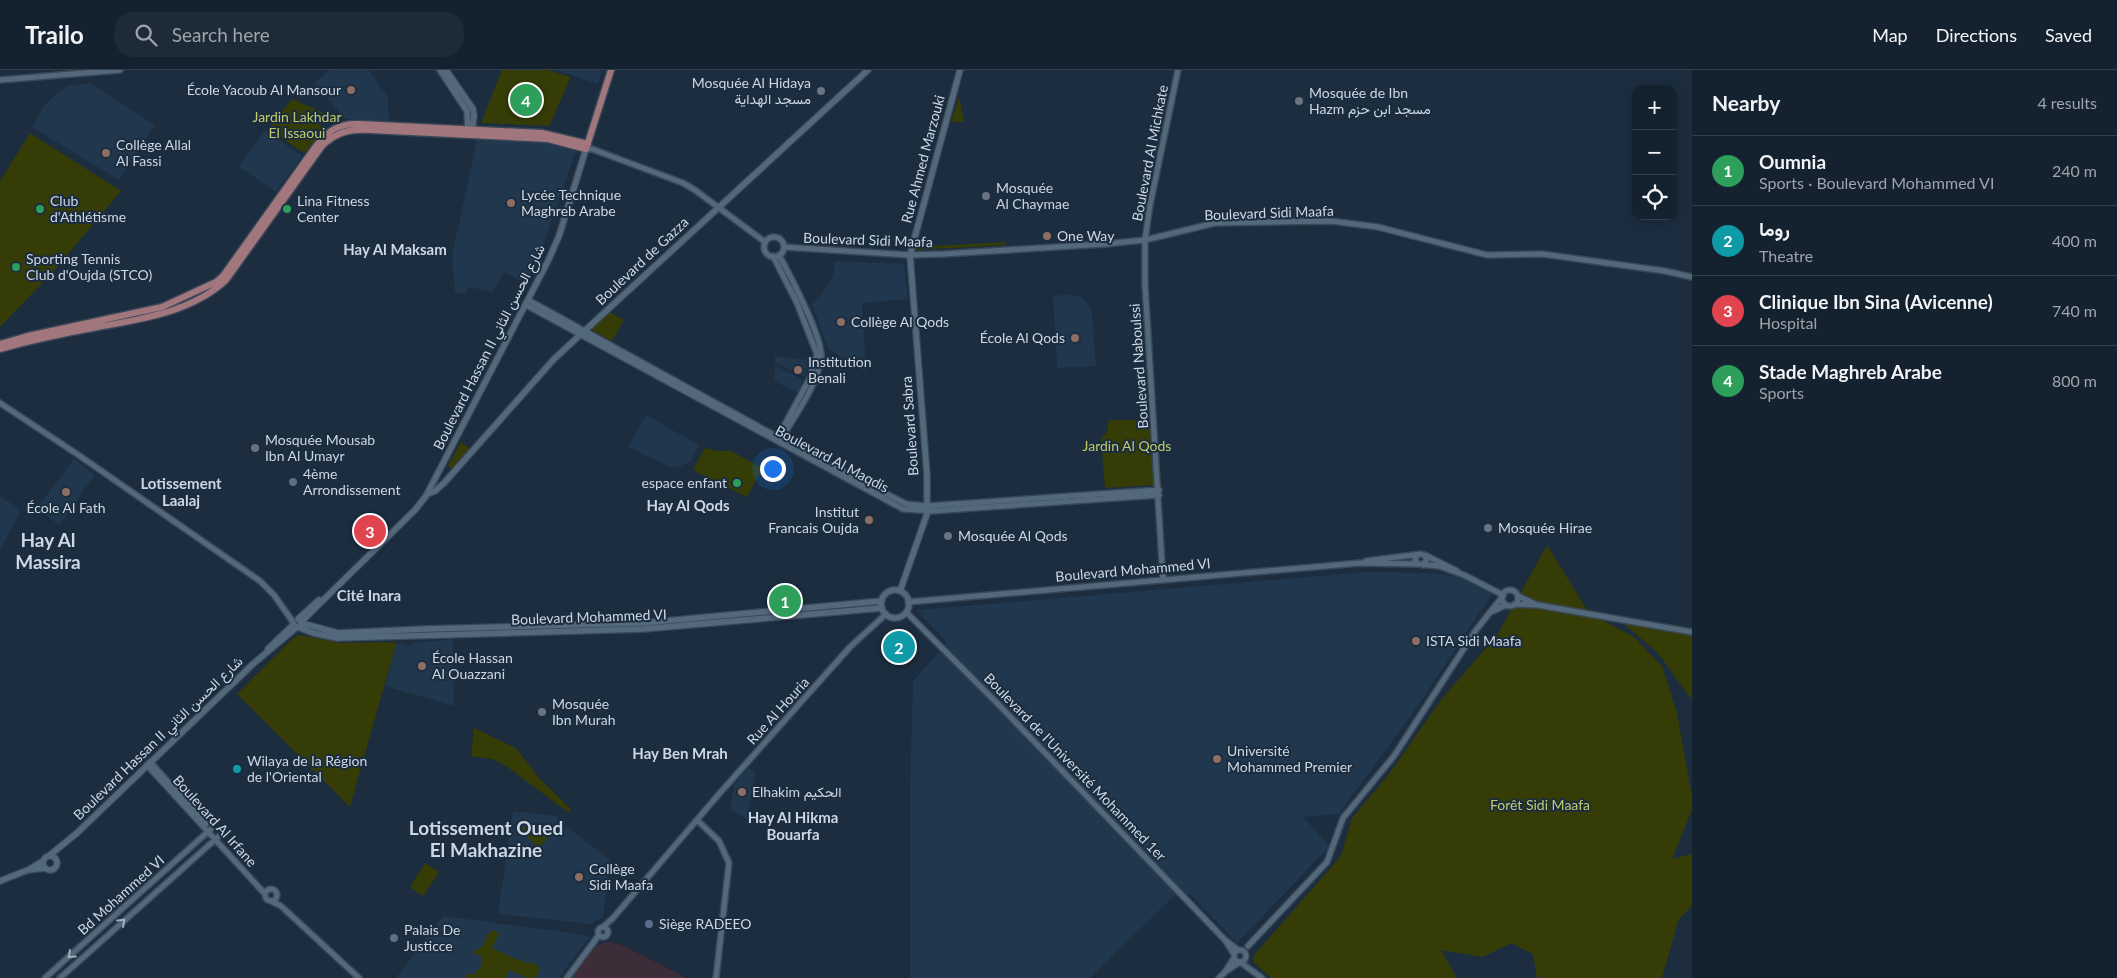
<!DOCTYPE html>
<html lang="en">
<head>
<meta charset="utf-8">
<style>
  :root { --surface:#14222f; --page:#1d2a37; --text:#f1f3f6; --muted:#9da4aa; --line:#333f4b; --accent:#8bbbb9 }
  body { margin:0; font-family:Lato,Vazirmatn,sans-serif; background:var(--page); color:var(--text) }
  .controls { position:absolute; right:15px; top:15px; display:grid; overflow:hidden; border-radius:10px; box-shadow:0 2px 12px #0003 }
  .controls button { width:45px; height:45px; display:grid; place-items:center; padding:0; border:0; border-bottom:1px solid var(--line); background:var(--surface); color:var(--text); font:25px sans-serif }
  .you { position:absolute; left:772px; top:398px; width:18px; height:18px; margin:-12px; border:4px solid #fff; border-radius:50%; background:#1a73e8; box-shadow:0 0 0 8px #1a73e833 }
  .badge { display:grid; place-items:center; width:32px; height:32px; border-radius:50%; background:var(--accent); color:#fff; font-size:16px; font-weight:700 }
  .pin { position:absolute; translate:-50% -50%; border:2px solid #fff; box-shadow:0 1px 5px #0006 }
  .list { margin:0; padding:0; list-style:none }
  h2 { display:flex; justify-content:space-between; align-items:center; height:65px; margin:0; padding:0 20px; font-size:21px }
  h2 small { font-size:16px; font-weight:400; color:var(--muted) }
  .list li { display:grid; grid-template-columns:32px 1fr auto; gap:15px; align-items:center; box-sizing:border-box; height:70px; padding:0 20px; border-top:1px solid var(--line) }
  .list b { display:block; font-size:19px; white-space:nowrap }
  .list p { margin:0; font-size:16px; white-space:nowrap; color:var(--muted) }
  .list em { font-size:16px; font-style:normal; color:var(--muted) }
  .icon { flex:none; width:28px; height:28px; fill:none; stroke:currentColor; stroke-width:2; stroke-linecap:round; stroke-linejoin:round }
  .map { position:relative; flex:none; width:1692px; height:908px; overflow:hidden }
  header { display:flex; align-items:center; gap:30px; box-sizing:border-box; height:70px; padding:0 25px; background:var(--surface); border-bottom:1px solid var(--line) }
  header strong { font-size:24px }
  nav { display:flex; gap:28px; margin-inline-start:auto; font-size:18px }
  .search { width:350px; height:45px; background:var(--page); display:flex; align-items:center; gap:12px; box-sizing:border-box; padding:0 18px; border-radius:20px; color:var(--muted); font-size:19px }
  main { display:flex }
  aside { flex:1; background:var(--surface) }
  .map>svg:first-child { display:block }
  .built { fill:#20374e }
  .medical { fill:#3d2d39 }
  .green { fill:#363c05 }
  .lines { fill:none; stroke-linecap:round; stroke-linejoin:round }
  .tertiary-casing { stroke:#394757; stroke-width:8 }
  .secondary-casing { stroke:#394757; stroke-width:8 }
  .primary-casing { stroke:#394757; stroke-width:9 }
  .tertiary { stroke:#54687c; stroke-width:5 }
  .secondary { stroke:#54687c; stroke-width:5.5 }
  .primary { stroke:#a1767c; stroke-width:6 }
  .oneway { stroke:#a2b0bf }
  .education-dot { fill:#8d6e63; stroke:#1b2d3f; stroke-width:2 }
  .worship-dot { fill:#6b7280; stroke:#1b2d3f; stroke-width:2 }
  .leisure-dot { fill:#2e9e5b; stroke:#1b2d3f; stroke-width:2 }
  .service-dot { fill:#5c6f8a; stroke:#1b2d3f; stroke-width:2 }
  .culture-dot { fill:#0f9aa8; stroke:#1b2d3f; stroke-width:2 }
  .labels { text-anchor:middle; stroke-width:4; stroke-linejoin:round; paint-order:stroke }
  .poi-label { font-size:14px; fill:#ccd7e3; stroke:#1b2d3f; text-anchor:start }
  .park-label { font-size:14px; fill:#bfcb6d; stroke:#1b2d3f }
  .street-label { font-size:14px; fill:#ccd7e3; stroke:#1b2d3f }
  .neighbourhood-label { font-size:15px; font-weight:bold; fill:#ccd7e3; stroke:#1b2d3f }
  .district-label { font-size:19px; font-weight:bold; fill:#ccd7e3; stroke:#1b2d3f }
</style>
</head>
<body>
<header>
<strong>Trailo</strong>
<div class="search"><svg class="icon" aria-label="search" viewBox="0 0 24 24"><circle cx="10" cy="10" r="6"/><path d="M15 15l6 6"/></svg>Search here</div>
<nav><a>Map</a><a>Directions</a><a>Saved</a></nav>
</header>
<main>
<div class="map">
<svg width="1692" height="908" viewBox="0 0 1692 908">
  <rect width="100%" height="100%" fill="#1b2d3f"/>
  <!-- built -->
  <path class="built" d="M330 0H369L388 27 389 51 345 49 314 13Z
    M555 0H598L602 1 598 14Z
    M90 13 155 55 119 110 32 57 43 37 56 24 67 16Z
    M265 60 302 86 276 122 238 96Z
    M477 70 542 71 576 81 537 193 526 213 504 202 492 222 468 217 466 224 455 222 452 185Z
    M835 191 904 194 908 229 862 233 866 302 828 279 812 234 819 228 833 206Z
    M1071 224 1083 228 1092 240 1096 296 1057 298 1053 226Z
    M775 286 810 290 804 307 775 292Z
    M775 295 803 310 798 323 774 311Z
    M646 345 699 375 691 391 679 397H670L628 377Z
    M74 389 95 405 59 455 37 438Z
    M0 426 17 437 20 442 0 480Z
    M1367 502 1431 503 1460 507 1492 524 1420 633 1339 744 1303 747 1330 776 1237 873 1190 824 1173 827 1090 908H910V721L913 611 947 573 917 540Z
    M453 569 454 636 385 616 396 574 405 573V575L412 576 414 573Z
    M748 698 756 702 747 749 730 740 734 715Z
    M513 741 557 746 558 752 556 756 564 760 567 757 610 790 603 847 590 854 498 844Z
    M443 846 579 864 590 867 559 908H396Z"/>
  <!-- medical -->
  <path class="medical" d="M612 872 624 876 687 908H571L595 877 603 873Z"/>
  <!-- green -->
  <path class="green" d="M502 0H548L571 7 549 56 481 53Z
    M959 27 964 52H951Z
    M292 29 324 43 317 52 325 60 304 83 268 59Z
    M30 63 121 121 52 203 0 257V111Z
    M1006 172V175L916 180V177Z
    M609 242 624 250 612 271 590 259Z
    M1109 350H1150L1155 415 1105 418 1101 369 1107 361Z
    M461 372 470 379 457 395 451 399 448 395Z
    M705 378 718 381H731L762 398 747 427 693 400Z
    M1547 475 1589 543 1634 567 1662 596 1677 643 1692 727V740L1672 789 1692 784V836L1679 849 1662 908H1537L1533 884 1511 873 1483 887 1441 880 1457 908H1271L1253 892V886L1341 786 1352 748 1389 704 1443 627 1496 567Z
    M1624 554 1692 565V630L1657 582Z
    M299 565 341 573 395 572 396 574 350 737 237 624 292 569Z
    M474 658 516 678 541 710 570 738 569 743 506 696 492 689 471 686Z
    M529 751 547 769 538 778 521 760Z
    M425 793 439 802 423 826 410 817Z
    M494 860 499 864 492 878 520 891 523 889 525 893H533L540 898 536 908H528L509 900 506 908H466L464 905 474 904 482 895V886L472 883C482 877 484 876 487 865Z"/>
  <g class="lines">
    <!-- tertiary casing -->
    <g class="tertiary-casing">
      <path id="tertiary" d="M0 10 120 0
        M586 79H592L683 113 695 120 765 172
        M764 177a10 10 0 1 1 20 0a10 10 0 1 1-20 0Z
        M784 177 910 185 943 184 1105 174 1145 170 1215 153 1331 151 1378 157 1487 185 1542 184 1665 201 1692 207
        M779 185C789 203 824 270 821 288 818 314 794 348 780 370
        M773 186 797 233 817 284 810 308 777 369
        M528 230 781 369 906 434 927 436 1159 420
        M526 235 903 439 932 441 1159 425
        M0 333 77 384 260 511 274 525 293 552
        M1417 485 1415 490 1418 494 1439 496 1464 505 1503 525
        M1425 485 1457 501
        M1366 491 1421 484 1425 486 1427 489 1423 495
        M1163 510 1145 215V170L1150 135 1178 0
        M1502 528a8 8 0 1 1 16 0a8 8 0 1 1-16 0Z
        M1518 526 1535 534
        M908 532 1360 493 1418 494
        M1515 534 1538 535 1692 562
        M906 542 998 634 1225 870
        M1491 542 1506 535
        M150 692 206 754
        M147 695 265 824
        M697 750 719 771 729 793 716 908
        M265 825a6 6 0 1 1 12 0a6 6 0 1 1-12 0Z
        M271 831 281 836 359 908
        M603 857 613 848 719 724 850 577 886 544
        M598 862a5 5 0 1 1 10 0a5 5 0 1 1-10 0Z
        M1248 876 1327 792 1343 748 1394 686 1476 560 1503 526
        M1234 886a6 6 0 1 1 12 0a6 6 0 1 1-12 0Z
        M1234 884 1225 870 1238 880
        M1234 888 1225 902 1240 892
        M1240 892 1262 908
        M45 908 211 759
        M60 908 218 767
        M567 908 599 865
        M1219 908 1225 902"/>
    </g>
    <!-- secondary casing -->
    <g class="secondary-casing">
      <path id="secondary" d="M440 0 467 41 468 62
        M446 0 473 39 474 46 472 62
        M427 424 435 421 444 413 554 289 868 0
        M881 534a14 14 0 1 1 28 0a14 14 0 1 1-28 0Z
        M900 521 927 444V405L910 185 960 0
        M298 549 319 530
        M301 552 415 440 426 426 548 191 559 166 586 79
        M301 553 338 563 425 559 643 553 882 531
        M298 557 313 563 337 568 643 559 882 538
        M268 579 294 554
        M50 785 77 763 253 594 297 557
        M43 793a7 7 0 1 1 14 0a7 7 0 1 1-14 0Z
        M28 800 45 798
        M0 811 28 800 43 791"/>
    </g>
    <!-- primary casing -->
    <g class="primary-casing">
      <path id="primary" d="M0 274 28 266 162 237 216 212 223 206 316 76C328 60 340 53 360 54L542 63 588 74
        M0 279C32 270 65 263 98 257 141 249 192 242 226 210L322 76C337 61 351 59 371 60L548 69 586 79 611 0"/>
    </g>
    <!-- tertiary -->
    <use href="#tertiary" class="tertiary"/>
    <!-- secondary -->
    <use href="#secondary" class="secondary"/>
    <!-- primary -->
    <use href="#primary" class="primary"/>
  </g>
  <!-- one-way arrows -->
  <defs><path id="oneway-chevron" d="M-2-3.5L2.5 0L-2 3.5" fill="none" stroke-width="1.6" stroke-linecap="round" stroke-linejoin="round" transform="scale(1.25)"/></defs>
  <g class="oneway">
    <use href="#oneway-chevron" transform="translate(122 852) rotate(-43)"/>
    <use href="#oneway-chevron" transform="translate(71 885) rotate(138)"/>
  </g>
  <!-- markers -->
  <g class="education-dot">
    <circle cx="351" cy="20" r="5"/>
    <circle cx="106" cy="83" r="5"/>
    <circle cx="511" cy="133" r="5"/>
    <circle cx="1047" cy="166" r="5"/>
    <circle cx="841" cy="252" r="5"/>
    <circle cx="1075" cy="268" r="5"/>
    <circle cx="798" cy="300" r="5"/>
    <circle cx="66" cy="422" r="5"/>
    <circle cx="869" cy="450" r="5"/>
    <circle cx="1416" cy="571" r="5"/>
    <circle cx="422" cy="596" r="5"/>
    <circle cx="1217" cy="689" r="5"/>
    <circle cx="742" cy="722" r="5"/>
    <circle cx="579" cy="807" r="5"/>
  </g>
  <g class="worship-dot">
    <circle cx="821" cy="21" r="5"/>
    <circle cx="1299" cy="31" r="5"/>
    <circle cx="986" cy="126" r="5"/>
    <circle cx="255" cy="378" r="5"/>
    <circle cx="1488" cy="458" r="5"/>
    <circle cx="948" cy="466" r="5"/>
    <circle cx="542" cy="642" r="5"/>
  </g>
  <g class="leisure-dot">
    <circle cx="40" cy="139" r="5"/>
    <circle cx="287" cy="139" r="5"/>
    <circle cx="16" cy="197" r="5"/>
    <circle cx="737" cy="413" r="5"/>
  </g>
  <g class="service-dot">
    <circle cx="293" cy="412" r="5"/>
    <circle cx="649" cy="854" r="5"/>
    <circle cx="394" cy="868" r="5"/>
  </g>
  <circle class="culture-dot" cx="237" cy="699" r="5"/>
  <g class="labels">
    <!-- poi labels -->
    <g class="poi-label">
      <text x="811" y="18" text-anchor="end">Mosquée Al Hidaya<tspan x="811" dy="16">مسجد الهداية</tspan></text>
      <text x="341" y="25" text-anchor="end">École Yacoub Al Mansour</text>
      <text x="1309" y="28">Mosquée de Ibn<tspan x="1309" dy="16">Hazm مسجد ابن حزم</tspan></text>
      <text x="116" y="80">Collège Allal<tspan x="116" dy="16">Al Fassi</tspan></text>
      <text x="996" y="123">Mosquée<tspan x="996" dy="16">Al Chaymae</tspan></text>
      <text x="521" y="130">Lycée Technique<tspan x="521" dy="16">Maghreb Arabe</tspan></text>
      <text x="50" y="136">Club<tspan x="50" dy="16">d'Athlétisme</tspan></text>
      <text x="297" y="136">Lina Fitness<tspan x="297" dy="16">Center</tspan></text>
      <text x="1057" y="171">One Way</text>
      <text x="26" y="194">Sporting Tennis<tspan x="26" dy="16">Club d'Oujda (STCO)</tspan></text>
      <text x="851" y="257">Collège Al Qods</text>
      <text x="1065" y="273" text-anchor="end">École Al Qods</text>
      <text x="808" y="297">Institution<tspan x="808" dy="16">Benali</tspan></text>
      <text x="265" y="375">Mosquée Mousab<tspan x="265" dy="16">Ibn Al Umayr</tspan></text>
      <text x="303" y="409">4ème<tspan x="303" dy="16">Arrondissement</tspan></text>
      <text x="727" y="418" text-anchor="end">espace enfant</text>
      <text x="66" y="443" text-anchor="middle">École Al Fath</text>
      <text x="859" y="447" text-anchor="end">Institut<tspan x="859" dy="16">Francais Oujda</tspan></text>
      <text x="1498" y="463">Mosquée Hirae</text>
      <text x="958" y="471">Mosquée Al Qods</text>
      <text x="1426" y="576">ISTA Sidi Maafa</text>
      <text x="432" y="593">École Hassan<tspan x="432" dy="16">Al Ouazzani</tspan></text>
      <text x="552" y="639">Mosquée<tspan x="552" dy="16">Ibn Murah</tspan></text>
      <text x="1227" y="686">Université<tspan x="1227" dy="16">Mohammed Premier</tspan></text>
      <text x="247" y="696">Wilaya de la Région<tspan x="247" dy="16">de l'Oriental</tspan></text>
      <text x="752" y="727">Elhakim الحكيم</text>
      <text x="589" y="804">Collège<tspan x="589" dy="16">Sidi Maafa</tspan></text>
      <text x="659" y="859">Siège RADEEO</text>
      <text x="404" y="865">Palais De<tspan x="404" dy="16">Justicce</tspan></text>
    </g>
    <!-- park labels -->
    <g class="park-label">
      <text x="297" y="52">Jardin Lakhdar<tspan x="297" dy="16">El Issaoui</tspan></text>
      <text x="1127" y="381">Jardin Al Qods</text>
      <text x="1540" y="740">Forêt Sidi Maafa</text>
    </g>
    <!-- street labels -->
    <g class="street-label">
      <text transform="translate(1150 83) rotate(-79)" y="5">Boulevard Al Michkate</text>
      <text transform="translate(923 89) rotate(-75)" y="5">Rue Ahmed Marzouki</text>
      <text transform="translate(1269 143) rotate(-2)" y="5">Boulevard Sidi Maafa</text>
      <text transform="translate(868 170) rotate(2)" y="5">Boulevard Sidi Maafa</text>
      <text transform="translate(642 191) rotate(-43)" y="5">Boulevard de Gazza</text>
      <text transform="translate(489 277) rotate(-63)" y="5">Boulevard Hassan II شارع الحسن الثاني</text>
      <text transform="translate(1139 296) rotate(-94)" y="5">Boulevard Naboulssi</text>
      <text transform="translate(910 356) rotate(-94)" y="5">Boulevard Sabra</text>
      <text transform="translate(832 389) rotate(28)" y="5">Boulevard Al Maqdis</text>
      <text transform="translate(1133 500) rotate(-5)" y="5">Boulevard Mohammed VI</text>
      <text transform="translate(589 547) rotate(-2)" y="5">Boulevard Mohammed VI</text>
      <text transform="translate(778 641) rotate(-48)" y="5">Rue Al Houria</text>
      <text transform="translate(158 668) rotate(-44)" y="5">Boulevard Hassan II شارع الحسن الثاني</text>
      <text transform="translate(1075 697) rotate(46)" y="5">Boulevard de l'Université Mohammed 1er</text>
      <text transform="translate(215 751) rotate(48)" y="5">Boulevard Al Irfane</text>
      <text transform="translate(121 825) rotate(-42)" y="5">Bd Mohammed VI</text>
    </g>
    <!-- neighbourhood labels -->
    <g class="neighbourhood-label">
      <text x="395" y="185">Hay Al Maksam</text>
      <text x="181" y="419">Lotissement<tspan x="181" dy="17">Laalaj</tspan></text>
      <text x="688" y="441">Hay Al Qods</text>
      <text x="369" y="531">Cité Inara</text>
      <text x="680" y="689">Hay Ben Mrah</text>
      <text x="793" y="753">Hay Al Hikma<tspan x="793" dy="17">Bouarfa</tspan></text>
    </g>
    <!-- district labels -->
    <g class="district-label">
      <text x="48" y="477">Hay Al<tspan x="48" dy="22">Massira</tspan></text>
      <text x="486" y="765">Lotissement Oued<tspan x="486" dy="22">El Makhazine</tspan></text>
    </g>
  </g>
</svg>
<div class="controls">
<button>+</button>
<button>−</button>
<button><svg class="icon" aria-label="locate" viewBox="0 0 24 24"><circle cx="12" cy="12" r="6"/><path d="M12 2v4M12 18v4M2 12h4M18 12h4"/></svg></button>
</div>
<div class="you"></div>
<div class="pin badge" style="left:785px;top:531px;background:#2e9e5b">1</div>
<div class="pin badge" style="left:899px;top:577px;background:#0f9aa8">2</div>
<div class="pin badge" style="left:370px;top:461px;background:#e0444e">3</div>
<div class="pin badge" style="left:526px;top:30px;background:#2e9e5b">4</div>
</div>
<aside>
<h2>Nearby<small>4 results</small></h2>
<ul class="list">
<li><span class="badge" style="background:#2e9e5b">1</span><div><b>Oumnia</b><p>Sports · Boulevard Mohammed VI</p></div><em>240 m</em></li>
<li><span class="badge" style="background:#0f9aa8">2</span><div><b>روما</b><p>Theatre</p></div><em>400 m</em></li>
<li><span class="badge" style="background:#e0444e">3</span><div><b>Clinique Ibn Sina (Avicenne)</b><p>Hospital</p></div><em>740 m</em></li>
<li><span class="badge" style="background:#2e9e5b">4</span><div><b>Stade Maghreb Arabe</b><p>Sports</p></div><em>800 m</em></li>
</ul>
</aside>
</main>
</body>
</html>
